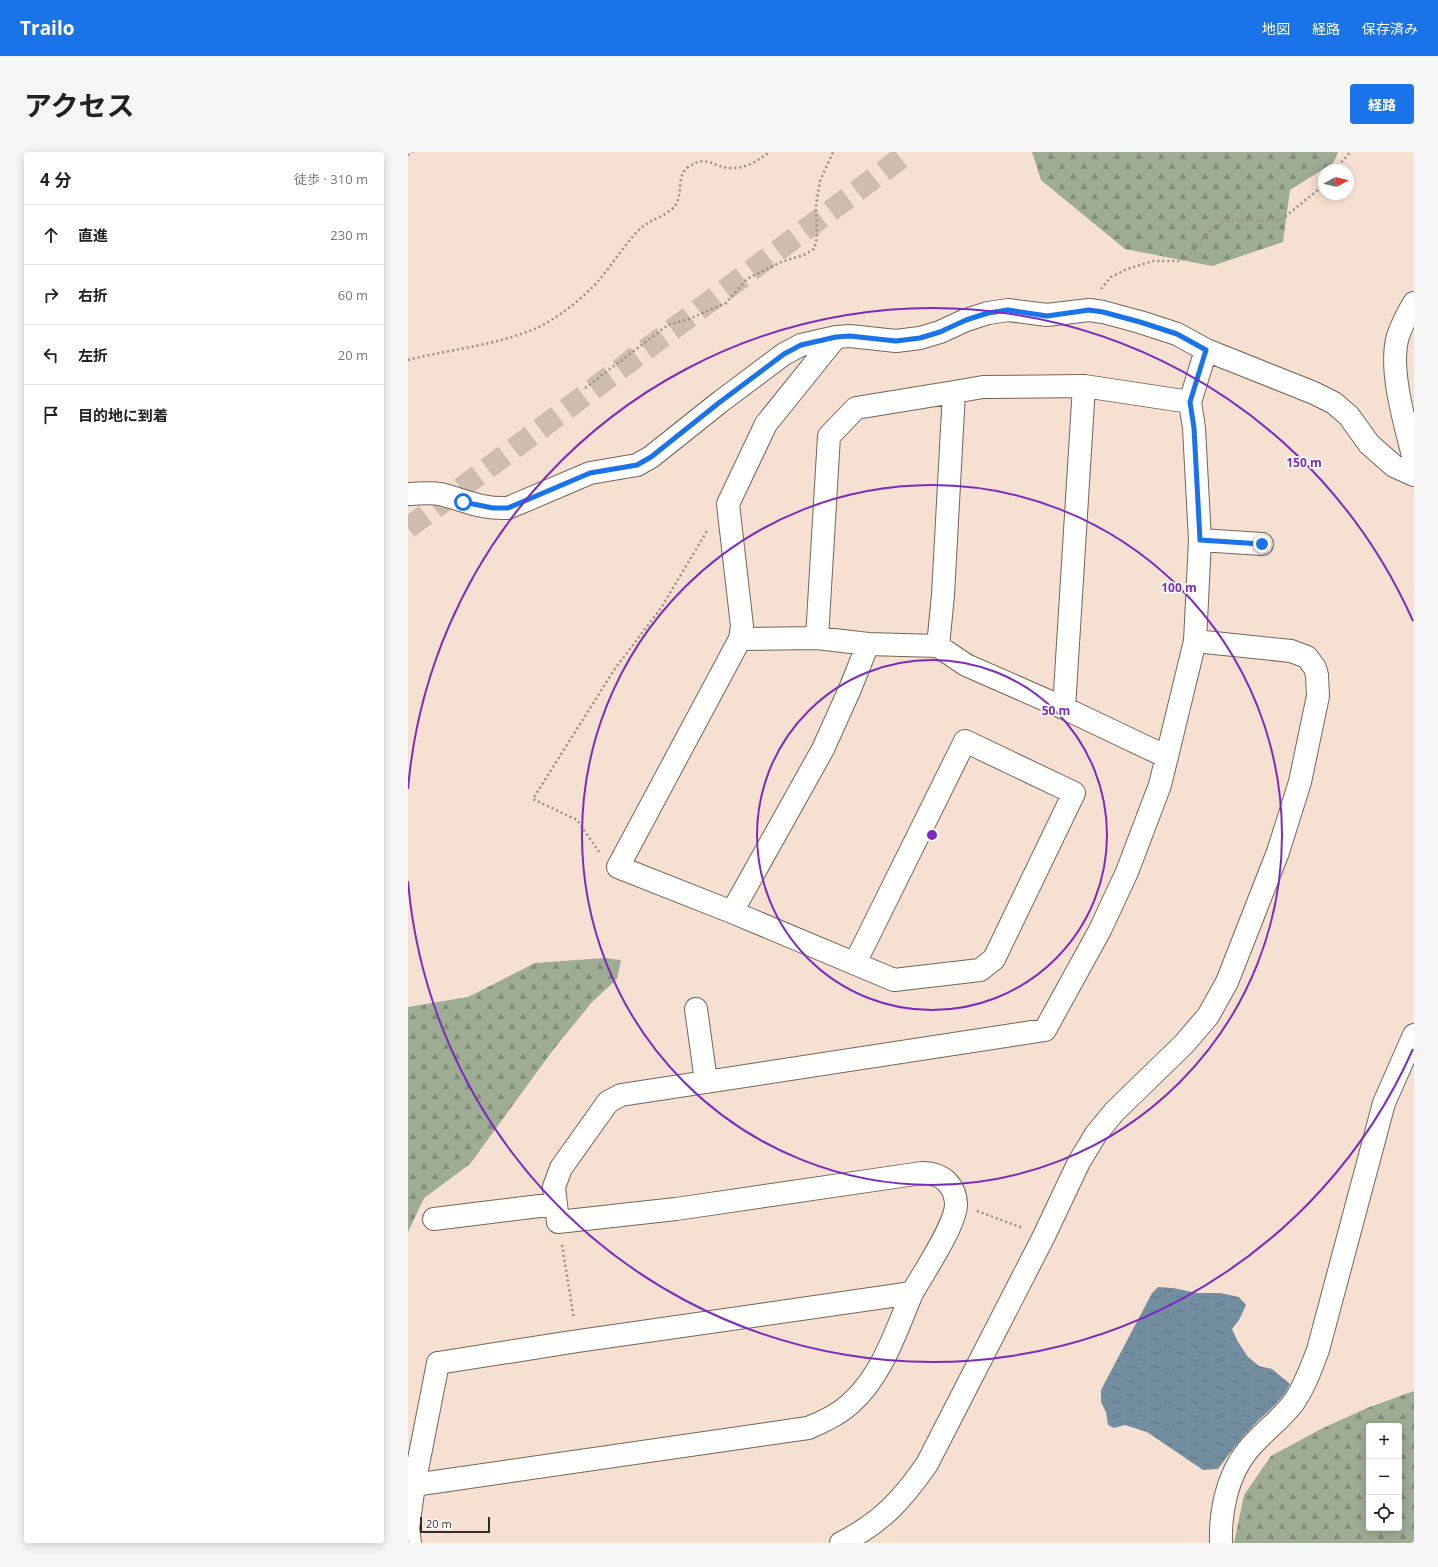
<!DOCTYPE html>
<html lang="ja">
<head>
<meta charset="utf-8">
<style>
  :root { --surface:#fff; --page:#f6f6f6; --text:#222; --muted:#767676; --line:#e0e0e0; --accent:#1a73e8 }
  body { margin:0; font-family:"Open Sans","Noto Sans JP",sans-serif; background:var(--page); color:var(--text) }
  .controls { position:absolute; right:12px; bottom:12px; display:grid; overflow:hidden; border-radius:4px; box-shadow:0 2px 10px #0003 }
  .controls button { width:36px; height:36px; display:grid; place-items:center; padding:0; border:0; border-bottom:1px solid var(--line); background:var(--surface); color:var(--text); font:20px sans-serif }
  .compass { position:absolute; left:910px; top:12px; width:36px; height:36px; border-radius:50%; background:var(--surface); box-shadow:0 2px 10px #0003; rotate:82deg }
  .scale { position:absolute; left:12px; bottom:10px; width:70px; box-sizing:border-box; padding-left:4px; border:2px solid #342c27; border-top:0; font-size:11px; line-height:14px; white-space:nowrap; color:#342c27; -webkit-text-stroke:3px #fff; paint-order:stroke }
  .stop { position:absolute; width:12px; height:12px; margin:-9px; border:3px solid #1a73e8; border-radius:50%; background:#fff }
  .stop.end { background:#1a73e8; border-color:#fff; box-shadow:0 1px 4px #0008 }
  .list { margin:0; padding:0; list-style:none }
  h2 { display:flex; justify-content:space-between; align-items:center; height:52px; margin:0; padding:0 16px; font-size:17px }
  h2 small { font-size:13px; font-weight:400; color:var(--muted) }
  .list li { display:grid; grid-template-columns:26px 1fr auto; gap:12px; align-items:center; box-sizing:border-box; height:60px; padding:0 16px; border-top:1px solid var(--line) }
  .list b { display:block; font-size:15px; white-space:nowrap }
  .list em { font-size:13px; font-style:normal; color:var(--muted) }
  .icon { flex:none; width:22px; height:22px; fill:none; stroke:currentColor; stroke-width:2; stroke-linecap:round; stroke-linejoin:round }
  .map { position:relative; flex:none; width:1006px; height:1391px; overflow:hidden; border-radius:4px }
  header { display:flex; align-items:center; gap:24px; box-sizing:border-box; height:56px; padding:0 20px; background:var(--accent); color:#fff }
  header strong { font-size:19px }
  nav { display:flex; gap:22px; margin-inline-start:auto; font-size:14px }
  .intro { display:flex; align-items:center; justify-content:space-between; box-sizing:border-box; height:96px; padding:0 24px }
  h1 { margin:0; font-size:28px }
  .button { padding:10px 18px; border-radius:4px; background:var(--accent); color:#fff; font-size:14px; font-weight:700 }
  main { display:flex; gap:24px; padding:0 24px }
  aside { flex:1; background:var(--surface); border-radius:4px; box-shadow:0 2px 10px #0003 }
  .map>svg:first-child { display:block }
  .forest { fill:url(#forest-firs); fill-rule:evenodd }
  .water { fill:url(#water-ripples) }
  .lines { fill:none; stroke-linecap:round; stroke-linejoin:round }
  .primary-tunnel { stroke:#cebcaf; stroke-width:22; stroke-dasharray:22 11; stroke-linecap:butt }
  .minor-casing { stroke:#766456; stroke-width:24 }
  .tertiary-casing { stroke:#766456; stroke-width:24 }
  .path { stroke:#9d8e84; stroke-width:2.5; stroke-dasharray:2 3; stroke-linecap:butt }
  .minor { stroke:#fff; stroke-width:22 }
  .tertiary { stroke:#fff; stroke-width:22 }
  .route { stroke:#1a73e8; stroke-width:5 }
  .ring { fill:none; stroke:#7b2cbf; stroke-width:2 }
  .centre { fill:#7b2cbf; stroke:#fff; stroke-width:2 }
  .ring-label { font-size:12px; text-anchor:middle; font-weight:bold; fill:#7b2cbf; stroke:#fff; stroke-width:3.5; stroke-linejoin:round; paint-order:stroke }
</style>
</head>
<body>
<header>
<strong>Trailo</strong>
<nav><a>地図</a><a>経路</a><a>保存済み</a></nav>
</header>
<div class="intro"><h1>アクセス</h1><a class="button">経路</a></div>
<main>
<aside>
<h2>4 分<small>徒歩 · 310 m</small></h2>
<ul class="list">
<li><svg class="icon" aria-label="ahead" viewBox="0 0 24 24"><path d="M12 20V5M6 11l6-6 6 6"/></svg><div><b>直進</b></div><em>230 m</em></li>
<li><svg class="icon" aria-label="right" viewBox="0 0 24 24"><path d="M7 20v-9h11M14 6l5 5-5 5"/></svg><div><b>右折</b></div><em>60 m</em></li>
<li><svg class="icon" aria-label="left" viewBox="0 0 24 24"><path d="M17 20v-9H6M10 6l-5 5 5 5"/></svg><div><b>左折</b></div><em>20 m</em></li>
<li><svg class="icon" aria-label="arrive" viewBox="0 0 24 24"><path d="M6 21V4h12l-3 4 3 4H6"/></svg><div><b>目的地に到着</b></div></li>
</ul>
</aside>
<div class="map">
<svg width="1006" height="1391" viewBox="0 0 1006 1391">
  <defs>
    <pattern id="forest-firs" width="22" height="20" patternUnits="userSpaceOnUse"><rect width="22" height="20" fill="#9dac92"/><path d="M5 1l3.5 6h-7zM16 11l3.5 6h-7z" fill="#818c77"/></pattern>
    <pattern id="water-ripples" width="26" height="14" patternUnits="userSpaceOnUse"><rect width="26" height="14" fill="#738ea0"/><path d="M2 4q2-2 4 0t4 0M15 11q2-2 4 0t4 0" fill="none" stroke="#5f7482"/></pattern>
  </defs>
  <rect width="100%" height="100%" fill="#f5e0d1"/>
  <!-- forest -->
  <path class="forest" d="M624 0H930L925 11 882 38 875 90 804 114 717 97 633 28Z
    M196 806 213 808 209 827 184 850 145 898 62 1012 16 1046 0 1080V855L60 845 127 811Z
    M1006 1239V1391H826L836 1343 863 1304 913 1277 959 1256ZM961 1274H991V1376H961Z"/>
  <!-- water -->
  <path class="water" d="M750 1135 765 1136 789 1141H812L831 1145 838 1153 831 1168 824 1177 830 1190 840 1205 851 1214 864 1217 882 1232C874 1250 858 1260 845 1274 832 1287 821 1302 810 1317L795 1318 739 1280 717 1273 706 1276 700 1273 698 1260 693 1250V1238L744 1141Z"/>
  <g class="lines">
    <!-- primary-tunnel -->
    <path class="primary-tunnel" d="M0 376 501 0"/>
    <!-- minor casing -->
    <g class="minor-casing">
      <path id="minor" d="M1006 151C1000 161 994 173 990 184 980 218 998 274 1006 308
        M782 250 798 198
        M0 342C10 342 22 340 32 342 57 348 71 357 100 356L182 321 229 313 243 305 312 250 376 202 393 193 428 185 442 184 488 189 512 186 532 180 558 168 580 161 600 158 639 163 681 158 695 160 732 170 769 182 798 198 906 241 926 251 941 264 961 292 986 314 1006 323
        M792 388 854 392
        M409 486 421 284 448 256 546 240
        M332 487 334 474 320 352 358 272 428 185
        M656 556 676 234
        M324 760 415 597 442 537 460 492
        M447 811 557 589 666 641 586 807 572 818 486 828 324 760 210 715 332 487 409 486 460 492 530 494
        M288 857 298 929
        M26 1067 148 1052
        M30 1211 170 1189 504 1141C516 1120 547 1074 548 1053 548 1044 545 1036 539 1030 532 1023 523 1021 514 1021L268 1057 150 1070 146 1035 153 1016 200 950 213 943 637 878 692 778 719 720 752 633 787 489 792 388 786 276 782 250 676 234 575 235 546 240 535 443 530 494 558 513 656 556 759 605
        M6 1333 400 1276C415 1270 430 1263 442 1252 474 1224 488 1179 504 1141
        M813 1391C812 1360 819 1324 839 1299 853 1281 873 1268 886 1250 897 1234 903 1216 910 1198L976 951 1006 883"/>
    </g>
    <!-- tertiary casing -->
    <g class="tertiary-casing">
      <path id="tertiary" d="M2 1391 0 1376 6 1333 30 1211
        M433 1391C473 1371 494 1348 519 1312L636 1084 671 1010 688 982 706 960 776 892 800 864 819 830 870 700 892 630 910 544 909 523 907 516 899 505 883 499 787 489"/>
    </g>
    <!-- path -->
    <path class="path" d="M0 3 5 0
      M927 18 942 0
      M693 137 703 125 719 117 745 109H772L783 102 802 79 815 70 833 68 854 69 873 68 916 33
      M0 208C42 197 86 194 126 177 145 170 178 144 191 128 205 112 218 90 233 76 242 68 255 65 264 57 277 46 267 26 279 16 300 0 306 18 327 16 341 15 350 8 362 0
      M177 236 260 173 281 167 318 151 339 127 373 110 396 103 406 97 409 86 408 54 412 29 425 0
      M191 700 169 668 125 647 206 518 253 456 299 379
      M569 1059 615 1076
      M154 1093 166 1167"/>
    <!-- minor -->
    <use href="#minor" class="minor"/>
    <!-- tertiary -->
    <use href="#tertiary" class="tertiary"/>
  </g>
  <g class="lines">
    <!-- route -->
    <path class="route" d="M55 350 85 356H100L182 321 229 313 243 305 312 250 376 202 393 193 428 185 442 184 488 189 512 186 532 180 558 168 580 161 600 158 639 164 681 158 695 160 732 170 769 182 798 198 782 250 786 276 792 388 854 392"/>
  </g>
  <!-- distance rings -->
  <g class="ring">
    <circle cx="524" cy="683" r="175"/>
    <circle cx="524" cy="683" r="350"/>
    <path d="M1005 897A526 526 0 0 1 0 729M0 637A526 526 0 0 1 1005 469"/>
  </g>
  <circle cx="524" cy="683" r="6" class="centre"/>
  <g class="ring-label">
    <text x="896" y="315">150 m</text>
    <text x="771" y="440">100 m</text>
    <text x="648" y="563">50 m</text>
  </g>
</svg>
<div class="controls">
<button>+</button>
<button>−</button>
<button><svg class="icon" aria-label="locate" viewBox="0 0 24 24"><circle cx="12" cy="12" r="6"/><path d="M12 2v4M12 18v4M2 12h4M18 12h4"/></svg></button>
</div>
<svg class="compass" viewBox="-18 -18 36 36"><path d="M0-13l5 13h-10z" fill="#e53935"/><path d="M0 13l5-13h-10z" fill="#767676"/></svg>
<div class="scale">20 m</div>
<div class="stop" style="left:55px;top:350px"></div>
<div class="stop end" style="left:854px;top:392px"></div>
</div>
</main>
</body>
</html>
